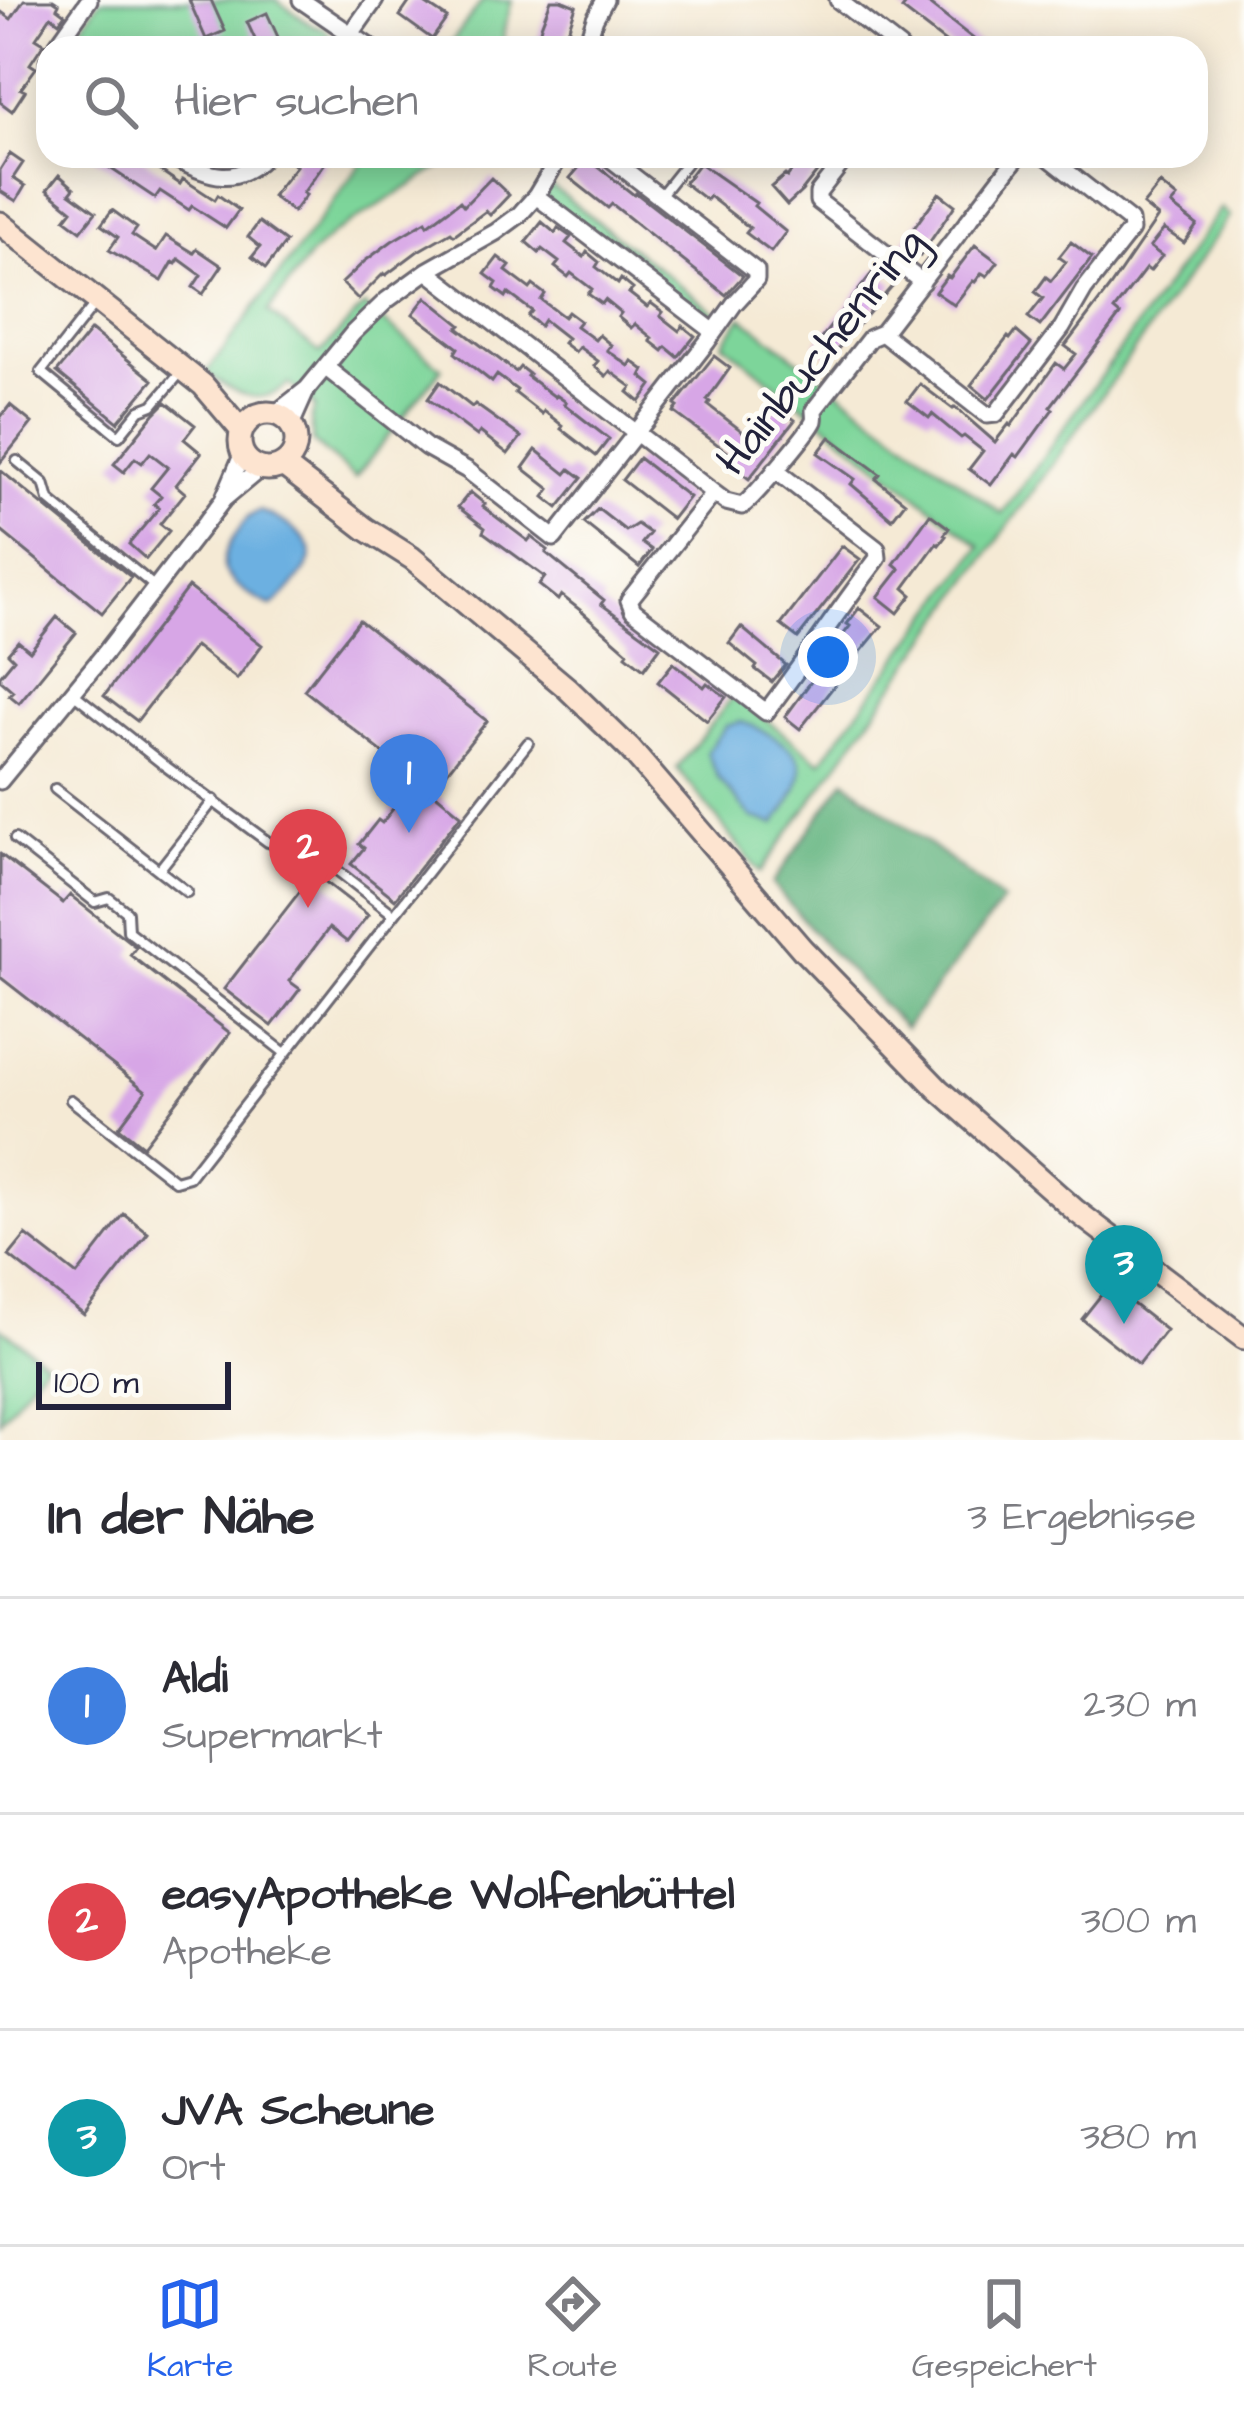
<!DOCTYPE html>
<html lang="de">
<head>
<meta charset="utf-8">
<style>
  :root { --surface:#fff; --page:#f7f7f7; --text:#2b2b33; --muted:#7c7c81; --line:#e1e1e2; --accent:#2563eb }
  body { margin:0; font-family:"Architects Daughter",sans-serif; background:var(--page); color:var(--text) }
  .scale { position:absolute; left:36px; bottom:30px; width:195px; box-sizing:border-box; padding-left:12px; border:6px solid #22223b; border-top:0; font-size:33px; line-height:42px; white-space:nowrap; color:#22223b; -webkit-text-stroke:9px #fdfcf7; paint-order:stroke }
  .you { position:absolute; left:828px; top:657px; width:42px; height:42px; margin:-30px; border:9px solid #fff; border-radius:50%; background:#1a73e8; box-shadow:0 0 0 18px #1a73e833 }
  .badge { display:grid; place-items:center; width:78px; height:78px; border-radius:50%; background:var(--accent); color:#fff; font-size:39px; font-weight:700 }
  .pin { position:absolute; translate:-50% -99px; filter:drop-shadow(0 3px 6px #0008) }
  .pin::after { content:''; position:absolute; top:63px; width:42px; height:36px; background:inherit; clip-path:polygon(0 0,100% 0,50% 100%) }
  .list { margin:0; padding:0; list-style:none }
  h2 { display:flex; justify-content:space-between; align-items:center; height:156px; margin:0; padding:0 48px; font-size:51px }
  h2 small { font-size:39px; font-weight:400; color:var(--muted) }
  .list li { display:grid; grid-template-columns:78px 1fr auto; gap:36px; align-items:center; box-sizing:border-box; height:216px; padding:0 48px; border-top:3px solid var(--line) }
  .list b { display:block; font-size:45px; white-space:nowrap }
  .list p { margin:0; font-size:39px; white-space:nowrap; color:var(--muted) }
  .list em { font-size:39px; font-style:normal; color:var(--muted) }
  .icon { flex:none; width:66px; height:66px; fill:none; stroke:currentColor; stroke-width:2; stroke-linecap:round; stroke-linejoin:round }
  .map { position:relative; flex:none; width:1244px; height:1440px; overflow:hidden }
  .search { position:absolute; background:var(--surface); box-shadow:0 6px 30px #0003; left:36px; right:36px; top:36px; height:132px; display:flex; align-items:center; gap:30px; box-sizing:border-box; padding:0 42px; border-radius:36px; color:var(--muted); font-size:45px }
  .sheet { height:804px; background:var(--surface) }
  nav { display:flex; justify-content:space-around; align-items:center; box-sizing:border-box; height:168px; border-top:3px solid var(--line); background:var(--surface); font-size:33px; color:var(--muted) }
  nav a { display:grid; justify-items:center; gap:6px }
  nav .on { color:var(--accent) }
  .map>svg:first-child { display:block }
  .green { fill:#7dd59a; stroke:#507c6a; stroke-width:3 }
  .forest { fill:#66b682; stroke:#446c5e; stroke-width:3 }
  .water { fill:#6cb0e1; stroke:#47698e; stroke-width:3 }
  .building { fill:#d7a6e6 }
  .lines { fill:none; stroke-linecap:round; stroke-linejoin:round }
  .lane-casing { stroke:#6c6871; stroke-width:14 }
  .street-casing { stroke:#6c6871; stroke-width:21 }
  .secondary-casing { stroke:#6c6871; stroke-width:27 }
  .lane { stroke:#fff; stroke-width:8 }
  .street { stroke:#fff; stroke-width:15 }
  .secondary { stroke:#fde4d0; stroke-width:21 }
  .labels { text-anchor:middle; stroke-width:10; stroke-linejoin:round; paint-order:stroke }
  .street-label { font-size:45px; fill:#22223b; stroke:#fdfcf7 }
</style>
</head>
<body>
<div class="map">
<svg width="1244" height="1440" viewBox="0 0 1244 1440">
  <rect width="100%" height="100%" fill="#fdfcf7"/>
  <filter id="ink" filterUnits="userSpaceOnUse"><feTurbulence type="fractalNoise" baseFrequency=".00833" numOctaves="2"/><feDisplacementMap in="SourceGraphic" scale="24" xChannelSelector="R" yChannelSelector="G"/><feConvolveMatrix kernelMatrix="1 2 1 2 8 2 1 2 1" color-interpolation-filters="sRGB"/></filter>
  <filter id="wash" filterUnits="userSpaceOnUse"><feTurbulence type="fractalNoise" baseFrequency=".004" numOctaves="4" result="noise"/><feDisplacementMap in="SourceGraphic" scale="48" xChannelSelector="R" yChannelSelector="G"/><feGaussianBlur stdDeviation="2.7" result="paint"/><feColorMatrix in="noise" values="0 0 0 0 0 0 0 0 0 0 0 0 0 0 0 0 0 1.4 0 .05"/><feComposite in="paint" operator="in"/></filter>
  <g filter="url(#wash)">
    <rect width="100%" height="100%" fill="#f5ead5"/>
    <!-- green -->
    <path class="green" d="M100 0H276L313 26 325 29 330 36 331 48H67Z
      M483 0H512L504 30 503 48H447Z
      M367 156H458L333 234 309 257 268 312 320 353 364 306 442 368 355 478 313 442 311 420 315 406 289 384C257 410 236 392 206 373Z
      M550 185 724 319 716 331 542 195Z
      M1221 208 1230 216 760 873 677 768 734 695 821 762 981 546 723 343 742 317 1002 514Z
      M0 1327 46 1362 0 1421Z"/>
    <!-- forest -->
    <path class="forest" d="M845 780 1003 901 905 1028 828 949 772 884Z"/>
    <!-- water -->
    <path class="water" d="M260 511C277 517 307 533 311 553 313 568 283 598 272 606 261 603 255 598 246 592 221 574 217 564 234 537 242 525 246 516 260 511Z
      M741 722C758 727 802 748 801 770 801 789 786 809 775 824L752 818 718 778 707 752 726 726Z"/>
    <g id="blocks">
      <!-- building -->
      <path class="building" d="M24 0H53L59 4 57 8 65 14 59 22 51 16 36 38 44 43 30 64 36 68 21 89 25 91 12 111 0 102V11L11 19Z
        M189 0H211L225 31 206 39Z
        M411 0H420L447 18 432 39 400 16Z
        M551 0H561L576 6 562 48H536L541 26Z
        M909 0H924L985 48H953L902 9Z
        M267 13 283 48H259L247 22Z
        M10 154 23 163 13 178 25 186 16 201 0 191V170Z
        M92 156H139L180 184 183 179 215 200 218 195 239 210 226 228 192 206 189 210 160 191 155 198Z
        M296 156H316L325 163 303 193 306 195 293 212 272 196 296 166 291 162Z
        M803 156H818L825 162 802 191 787 205 771 187 785 175 787 177Z
        M587 158 634 195 636 193 743 276 726 295 612 204 608 208 570 178Z
        M699 163 756 203 754 206 786 232 771 252 746 233 750 228 709 196 706 200 684 183Z
        M59 175 74 188 70 193 96 212 81 231 65 219 72 210 47 190Z
        M491 178 509 195 490 215 486 211 454 235 451 232 418 251 386 275 384 273 358 299 342 283 365 261 392 241 426 221 428 225 460 201 464 206Z
        M1160 184 1177 198 1171 205 1197 225 1184 243 1164 229 1150 247 1162 256 1150 271 1146 268 1114 310 1120 315 1050 407 1053 409 1018 457 1014 454 991 485 969 469 983 451 964 436 961 438 932 414 929 418 907 401 920 384 953 409 955 407 995 442 1009 424 1011 426 1056 363 1064 369 1076 354 1065 346 1110 287 1158 217 1143 205Z
        M939 193 955 205 920 256 903 243Z
        M112 210 137 228 132 235 156 251 166 236 194 253 197 249 222 266 203 294 193 287 201 275 179 259 176 264 173 262 162 281 109 250 118 237 101 225Z
        M259 222 286 242 266 268 252 257 260 247 248 237Z
        M542 222 555 233 558 228 571 237 566 243 584 257 587 252 599 262 596 267 618 284 621 279 633 289 629 293 647 307 651 303 663 312 660 316 679 331 683 326 695 336 678 357 666 347 663 351 650 341 652 338 635 324 631 328 618 317 621 313 605 300 602 304 588 294 592 289 571 273 568 277 555 267 559 262 542 249 539 253 526 242Z
        M1071 242 1092 258 1040 326 1028 317 1043 298 1035 292 1046 277 1051 281 1066 262 1059 257Z
        M975 245 998 262 987 276 982 273 975 282 973 281 954 305 935 292 947 276 950 278Z
        M498 257 510 266 506 271 530 289 533 285 545 294 541 300 564 317 568 312 580 321 576 326 595 340 599 335 611 345 607 350 629 366 632 361 644 370 641 376 652 385 640 402 628 392 632 387 610 371 606 376 594 366 598 361 579 347 575 352 563 343 567 338 544 320 540 326 528 316 532 311 508 293 506 297 494 288 497 283 485 274Z
        M875 269 894 284 831 357 816 345Z
        M426 297 461 325 458 328 516 372 520 367 529 374 527 376 555 397 556 395 566 402 564 404 609 439 596 456 561 429 563 426 544 411 542 414 515 393 517 390 497 375 492 382 455 353 458 348 413 314Z
        M91 330 153 380 118 422 57 372Z
        M1016 331 1031 344 988 399 971 385 1008 337 1010 339Z
        M714 356 730 368 707 400 710 402 708 405 752 439 777 406 795 420 749 479 728 463 733 456 674 412 678 407 675 405Z
        M440 382 472 407 475 404 521 437 508 454 480 432 477 436 428 399Z
        M166 402 195 425 184 439 201 453 176 485 185 493 160 524 169 531 146 559 129 544 159 508 154 504 161 496 151 488 168 467 150 453 142 463 135 458 124 472 114 464 154 414Z
        M10 405 32 423 0 463V418Z
        M830 437 880 474 876 479 905 502 892 519 851 484 855 479 818 453Z
        M536 450 566 474 570 469 582 478 558 508 544 497 550 489 523 468Z
        M639 458 689 497 672 519 622 480Z
        M0 470 131 577 102 613 0 530Z
        M470 492 485 504 483 507 528 541 531 537 548 550 546 553 604 600 601 604 660 647 644 669 626 655 628 652 580 610 561 595 558 600 539 585 545 577 483 532 485 528 458 507Z
        M598 509 626 531 637 524 650 533 642 543 652 550 639 567 584 523Z
        M930 514 949 528 944 535 946 536 939 545 937 543 904 588 912 595 898 613 878 597 900 569 894 564Z
        M842 546 860 559 798 638 781 625Z
        M188 587 262 645 237 679 195 646 137 721 104 696Z
        M859 608 882 626 850 665 831 651 850 626 847 624Z
        M57 617 76 633 19 703 9 695 13 691 0 680V676L14 659 8 653 18 641 30 651Z
        M359 620 487 721 432 791 461 815 395 899 351 864 364 848 359 844 378 820 382 823 416 779 304 690Z
        M741 627 786 665 772 682 755 669 757 666 729 643Z
        M673 663 704 687 707 683 726 697 707 721 658 682Z
        M821 668 838 681 800 729 785 717Z
        M0 854 63 903 70 895 136 947 130 955 230 1033 143 1146 119 1127 146 1091 0 977Z
        M314 873 368 915 347 942 329 928 289 981 300 989 272 1026 224 989Z
        M124 1214 148 1233 84 1315 9 1256 26 1235 77 1275Z
        M1109 1285 1166 1330 1139 1364 1082 1319Z"/>
    </g>
  </g>
  <g filter="url(#ink)">
    <use href="#blocks" fill-opacity="0" stroke="#6c6871" stroke-width="3"/>
    <g class="lines">
      <!-- lane casing -->
      <g class="lane-casing">
        <path id="lane" d="M660 196 692 156
          M94 305 41 372 119 436 140 410 153 405 182 371
          M17 461 44 483 49 500 154 586
          M73 693 164 765 268 842 320 857 393 914
          M55 789 187 892
          M15 839 95 902 109 898 127 912 128 931 285 1053
          M159 870 214 800
          M71 1100 175 1181 189 1177 528 743"/>
      </g>
      <!-- street casing -->
      <g class="street-casing">
        <path id="street" d="M301 0 371 48
          M838 0 900 48
          M55 48 89 0
          M341 48 375 0
          M585 48 595 18 605 0
          M48 61V68
          M169 156C206 173 232 190 265 156
          M847 156 818 193V201L922 282
          M536 196 713 331
          M427 271 714 493 726 502 742 506C752 500 810 431 814 421 815 417 814 414 814 410L870 338 882 333 1018 156
          M882 333 987 415 996 414 1062 328 1084 290 1131 230 1130 221 1047 156
          M325 367 426 447 467 470 554 538 707 342 734 304 756 280V271L607 156
          M275 414 307 389 353 333 387 300 427 271 496 232 519 215 536 196 560 156
          M291 425 307 389
          M714 493 629 600 633 610 766 712C805 661 839 609 878 558L877 549 775 470
          M225 498 261 468
          M0 781 105 653 223 500 243 453"/>
      </g>
      <!-- secondary casing -->
      <g class="secondary-casing">
        <path id="secondary" d="M0 223 203 385 242 431
          M240 441a28 28 0 1 1 56 0a28 28 0 1 1-56 0Z
          M283 465 366 529 412 558 567 688 630 749 802 949 938 1089 1076 1211 1244 1338"/>
      </g>
      <!-- lane -->
      <use href="#lane" class="lane"/>
      <!-- street -->
      <use href="#street" class="street"/>
      <!-- secondary -->
      <use href="#secondary" class="secondary"/>
    </g>
  </g>
  <g class="labels">
    <!-- street labels -->
    <g class="street-label">
      <text transform="translate(819 350) rotate(-51)" y="16">Hainbuchenring</text>
    </g>
  </g>
</svg>
<div class="scale">100 m</div>
<div class="you"></div>
<div class="pin badge" style="left:409px;top:833px;background:#3f7fe0">1</div>
<div class="pin badge" style="left:308px;top:908px;background:#e0444e">2</div>
<div class="pin badge" style="left:1124px;top:1324px;background:#0f9aa8">3</div>
<div class="search"><svg class="icon" aria-label="search" viewBox="0 0 24 24"><circle cx="10" cy="10" r="6"/><path d="M15 15l6 6"/></svg>Hier suchen</div>
</div>
<section class="sheet">
<h2>In der Nähe<small>3 Ergebnisse</small></h2>
<ul class="list">
<li><span class="badge" style="background:#3f7fe0">1</span><div><b>Aldi</b><p>Supermarkt</p></div><em>230 m</em></li>
<li><span class="badge" style="background:#e0444e">2</span><div><b>easyApotheke Wolfenbüttel</b><p>Apotheke</p></div><em>300 m</em></li>
<li><span class="badge" style="background:#0f9aa8">3</span><div><b>JVA Scheune</b><p>Ort</p></div><em>380 m</em></li>
</ul>
</section>
<nav>
<a class="on"><svg class="icon" aria-label="map" viewBox="0 0 24 24"><path d="M3 6l6-2 6 2 6-2v14l-6 2-6-2-6 2zM9 4v14M15 6v14"/></svg>Karte</a>
<a><svg class="icon" aria-label="directions" viewBox="0 0 24 24"><path d="M12 3l9 9-9 9-9-9zM9 14v-3h6M13 9l2 2-2 2"/></svg>Route</a>
<a><svg class="icon" aria-label="saved" viewBox="0 0 24 24"><path d="M7 4h10v16l-5-4-5 4z"/></svg>Gespeichert</a>
</nav>
</body>
</html>
